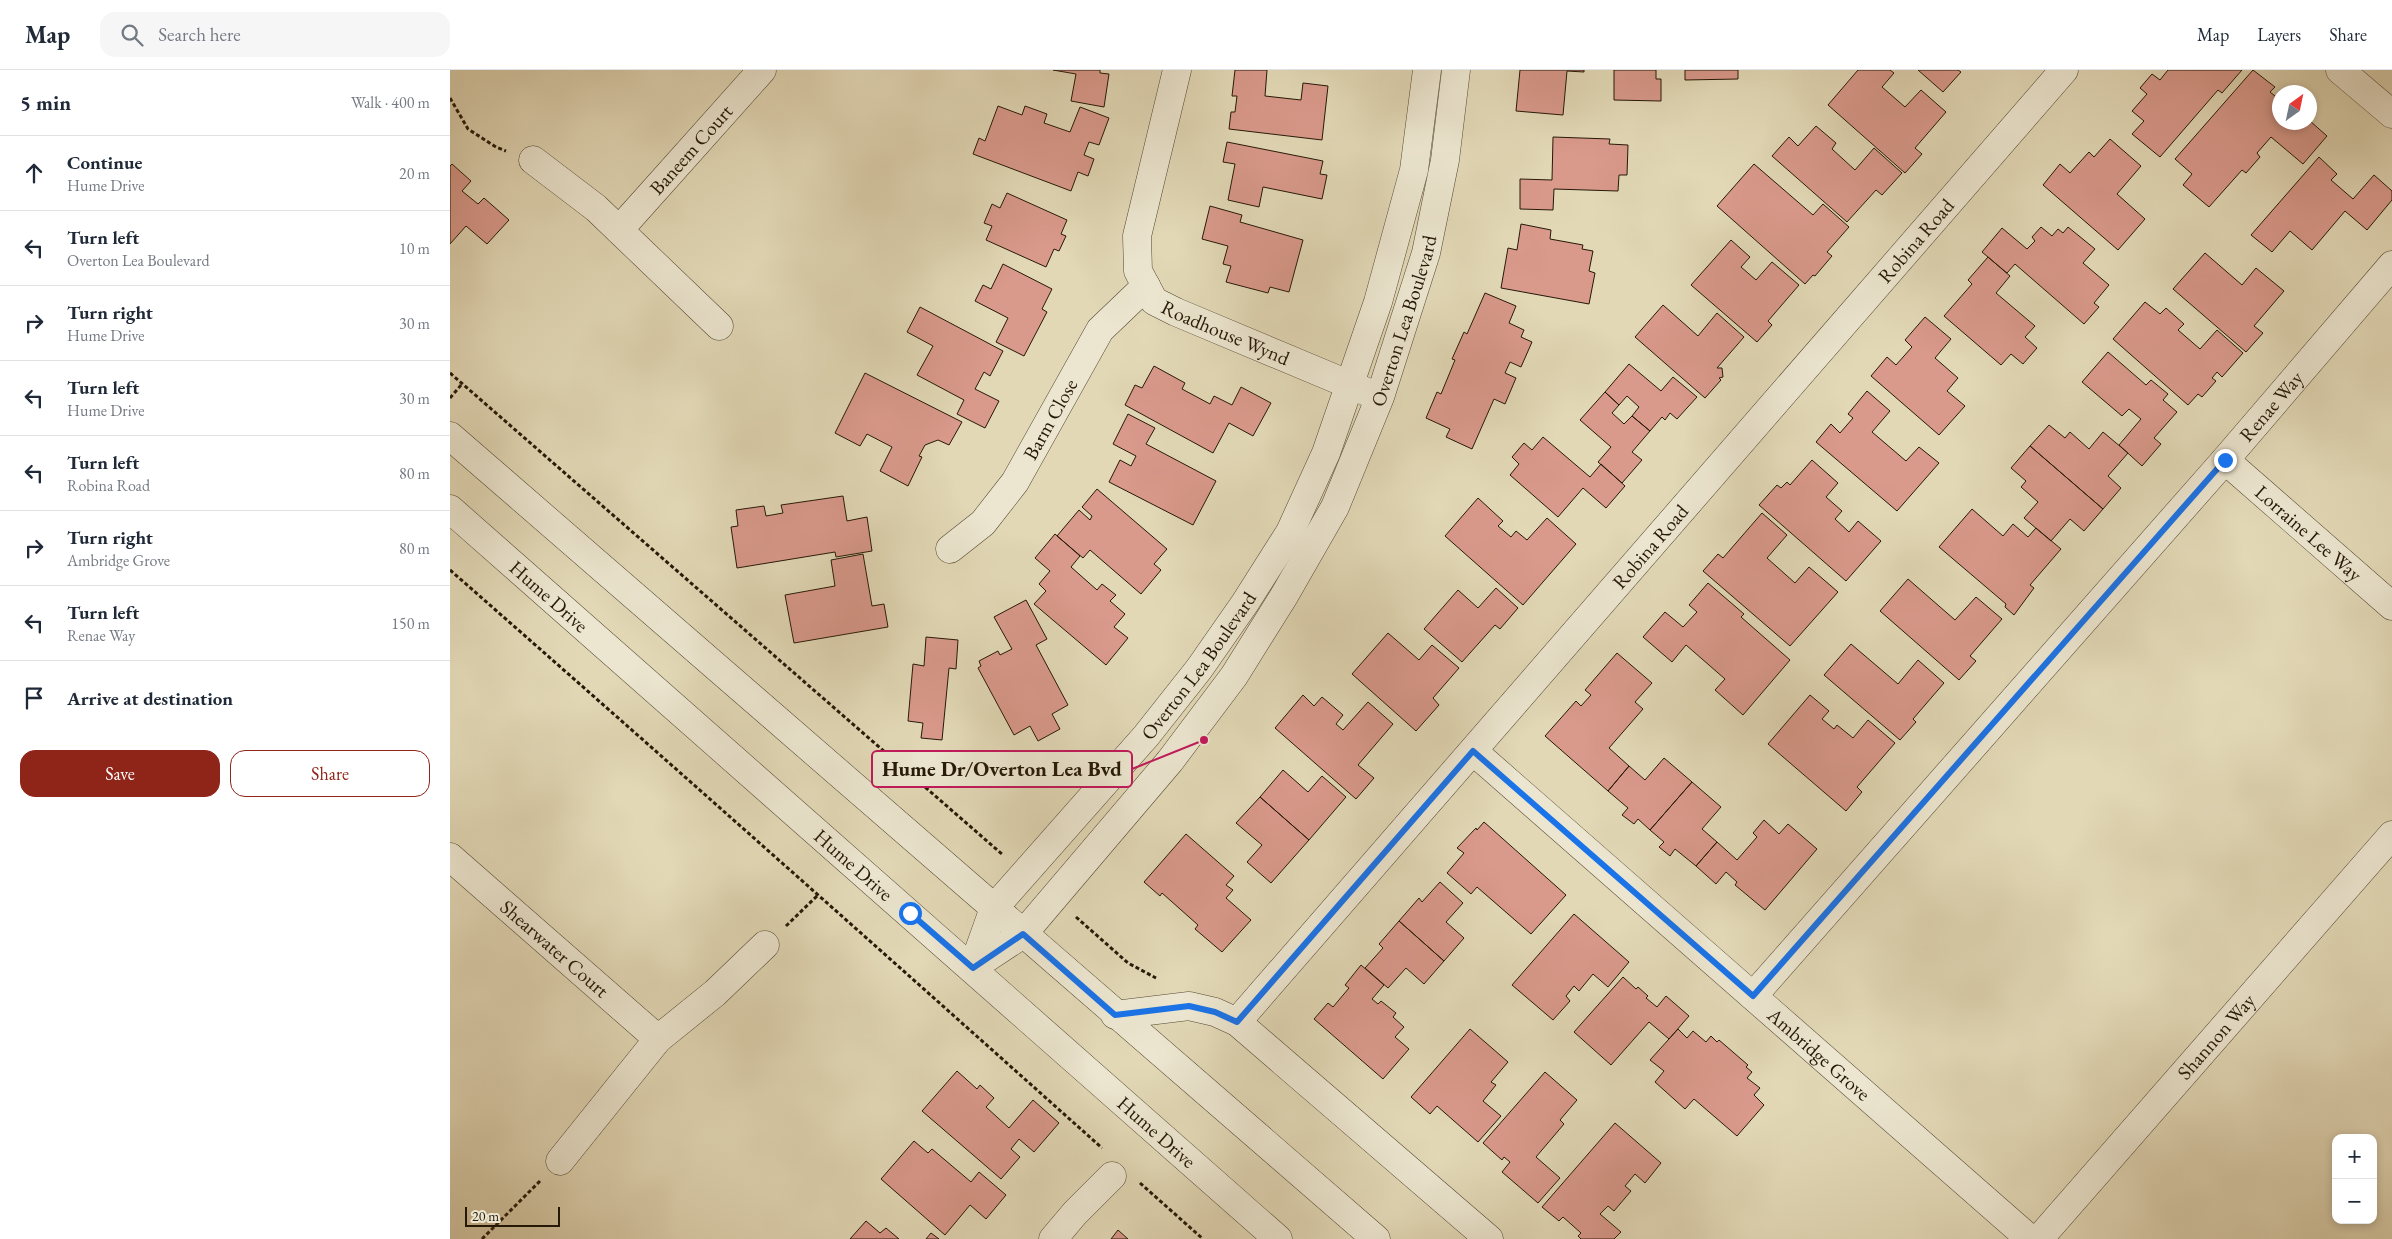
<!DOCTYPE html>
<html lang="en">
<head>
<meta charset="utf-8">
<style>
  :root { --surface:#fff; --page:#f6f6f7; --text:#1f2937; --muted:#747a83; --line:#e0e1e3; --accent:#8f2418 }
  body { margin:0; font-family:"EB Garamond",serif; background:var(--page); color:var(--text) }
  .controls { position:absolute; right:15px; bottom:15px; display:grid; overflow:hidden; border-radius:10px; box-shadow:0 2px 8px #0003 }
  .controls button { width:45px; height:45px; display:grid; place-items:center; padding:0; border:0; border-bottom:1px solid var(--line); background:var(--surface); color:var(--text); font:25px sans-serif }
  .compass { position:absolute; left:1822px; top:15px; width:45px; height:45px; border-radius:50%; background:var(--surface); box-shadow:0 2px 8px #0003; rotate:33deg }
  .scale { position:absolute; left:15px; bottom:12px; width:95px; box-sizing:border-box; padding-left:5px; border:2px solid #251807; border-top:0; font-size:14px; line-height:18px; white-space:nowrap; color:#251807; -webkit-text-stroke:4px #ece6d0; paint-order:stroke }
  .stop { position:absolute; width:15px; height:15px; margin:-11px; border:4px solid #1a73e8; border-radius:50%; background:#fff }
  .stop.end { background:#1a73e8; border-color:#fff; box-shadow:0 1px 5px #0008 }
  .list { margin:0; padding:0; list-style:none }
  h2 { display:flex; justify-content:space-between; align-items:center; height:65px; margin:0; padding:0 20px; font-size:21px }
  h2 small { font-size:16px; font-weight:400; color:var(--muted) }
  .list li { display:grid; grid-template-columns:32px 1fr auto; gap:15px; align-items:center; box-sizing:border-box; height:75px; padding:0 20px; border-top:1px solid var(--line) }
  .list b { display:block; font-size:19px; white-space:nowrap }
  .list p { margin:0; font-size:16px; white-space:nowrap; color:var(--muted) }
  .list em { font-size:16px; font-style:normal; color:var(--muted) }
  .actions { display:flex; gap:10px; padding:15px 20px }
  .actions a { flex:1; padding:11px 0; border:1px solid var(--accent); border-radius:15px; text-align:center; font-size:18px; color:var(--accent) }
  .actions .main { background:var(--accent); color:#fff }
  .icon { flex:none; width:28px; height:28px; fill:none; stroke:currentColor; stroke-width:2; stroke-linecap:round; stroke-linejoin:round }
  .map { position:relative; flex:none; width:1942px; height:1169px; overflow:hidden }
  header { display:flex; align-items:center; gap:30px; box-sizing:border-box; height:70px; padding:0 25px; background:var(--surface); border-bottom:1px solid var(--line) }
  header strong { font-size:24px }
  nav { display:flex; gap:28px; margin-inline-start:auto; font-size:18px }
  .search { width:350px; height:45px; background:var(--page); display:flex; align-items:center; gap:12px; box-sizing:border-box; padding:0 18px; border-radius:15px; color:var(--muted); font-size:19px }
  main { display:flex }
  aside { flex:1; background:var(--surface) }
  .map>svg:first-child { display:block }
  .building { fill:#d9998b; stroke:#251807 }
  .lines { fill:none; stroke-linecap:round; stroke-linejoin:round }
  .minor-casing { stroke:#544833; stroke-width:29 }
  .path { stroke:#251807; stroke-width:3; stroke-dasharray:4 2.5; stroke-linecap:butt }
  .minor { stroke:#ece6d0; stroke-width:28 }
  .route { stroke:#1a73e8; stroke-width:6 }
  .labels { text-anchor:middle; stroke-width:4.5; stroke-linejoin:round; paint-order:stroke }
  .street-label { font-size:20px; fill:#251807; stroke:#ece6d0 }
  .leader { fill:none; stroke:#c2185b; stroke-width:2 }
  .callout-dot { fill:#c2185b; stroke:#ece6d0; stroke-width:2 }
  .callout { fill:#ece6d0; stroke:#c2185b; stroke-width:2 }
  .callout-label { font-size:21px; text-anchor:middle; font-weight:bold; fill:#251807 }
</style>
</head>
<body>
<header>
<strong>Map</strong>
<div class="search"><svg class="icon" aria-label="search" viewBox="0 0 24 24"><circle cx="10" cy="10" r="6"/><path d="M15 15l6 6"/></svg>Search here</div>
<nav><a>Map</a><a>Layers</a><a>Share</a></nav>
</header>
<main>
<aside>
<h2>5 min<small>Walk · 400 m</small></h2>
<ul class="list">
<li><svg class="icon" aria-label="ahead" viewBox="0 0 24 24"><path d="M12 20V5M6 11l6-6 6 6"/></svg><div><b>Continue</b><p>Hume Drive</p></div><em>20 m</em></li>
<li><svg class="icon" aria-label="left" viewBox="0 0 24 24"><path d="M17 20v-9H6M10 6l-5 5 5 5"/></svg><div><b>Turn left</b><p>Overton Lea Boulevard</p></div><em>10 m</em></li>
<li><svg class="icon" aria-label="right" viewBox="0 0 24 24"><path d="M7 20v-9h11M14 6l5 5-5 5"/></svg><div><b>Turn right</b><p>Hume Drive</p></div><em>30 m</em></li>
<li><svg class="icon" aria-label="left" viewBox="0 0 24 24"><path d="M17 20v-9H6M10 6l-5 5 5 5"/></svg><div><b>Turn left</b><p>Hume Drive</p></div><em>30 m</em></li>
<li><svg class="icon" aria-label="left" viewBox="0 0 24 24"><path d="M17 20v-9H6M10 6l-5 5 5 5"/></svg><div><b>Turn left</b><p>Robina Road</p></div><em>80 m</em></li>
<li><svg class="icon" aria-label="right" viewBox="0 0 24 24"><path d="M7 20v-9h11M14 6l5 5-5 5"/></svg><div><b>Turn right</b><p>Ambridge Grove</p></div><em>80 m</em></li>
<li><svg class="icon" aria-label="left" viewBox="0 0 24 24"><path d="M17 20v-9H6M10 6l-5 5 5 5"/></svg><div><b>Turn left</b><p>Renae Way</p></div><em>150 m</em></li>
<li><svg class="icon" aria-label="arrive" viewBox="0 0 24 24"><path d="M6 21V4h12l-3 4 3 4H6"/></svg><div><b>Arrive at destination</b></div></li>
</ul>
<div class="actions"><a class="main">Save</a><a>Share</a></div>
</aside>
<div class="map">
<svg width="1942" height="1169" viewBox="0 0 1942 1169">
  <rect width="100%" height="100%" fill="#e2d8b6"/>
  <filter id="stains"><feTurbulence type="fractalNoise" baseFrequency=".004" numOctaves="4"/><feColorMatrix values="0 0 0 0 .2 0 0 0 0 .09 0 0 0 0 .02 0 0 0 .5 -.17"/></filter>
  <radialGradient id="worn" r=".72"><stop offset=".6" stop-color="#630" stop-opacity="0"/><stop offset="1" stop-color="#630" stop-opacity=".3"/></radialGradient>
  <!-- building -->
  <path class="building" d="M603 0H650V3L659 4 654 37 621 31 626 4Z
    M785 0H817L815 26 851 30 853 13 878 16 872 70 779 59 781 42H785L787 26H782Z
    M1070 0H1134V2L1117 1 1113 45 1066 41Z
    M1164 0H1206V9H1211V31L1164 30Z
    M1235 0H1288V9L1235 10Z
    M1408 0H1440L1444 3 1432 17 1455 37 1471 20 1496 42 1465 78 1472 84 1455 103 1378 35Z
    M1468 0H1508L1511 2 1493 22Z
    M1718 0H1792L1772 23 1768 20 1710 87 1682 64 1694 51 1682 41 1697 24 1690 18 1702 4 1710 10Z
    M1803 0 1825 17 1820 22 1830 30V52L1860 51 1877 66 1853 94 1821 67 1807 83 1810 87 1796 103 1792 100 1759 137 1733 115 1742 104 1725 89Z
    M548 36 572 45 575 36 597 44 594 53 620 62 630 37 659 48 649 75 639 72 634 85 644 89 638 106 628 102 621 121 523 84 529 68 535 71Z
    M1366 56 1386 73 1382 79 1405 100 1424 78 1452 103 1432 125 1426 120 1397 152 1322 86 1339 67 1348 76Z
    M1103 67 1160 69 1159 74 1178 75 1177 105H1169L1168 121 1104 119 1103 140 1070 139V109L1102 110Z
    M1660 69 1691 96 1667 124 1695 149 1668 180 1593 115 1610 94 1620 103 1639 82 1644 87Z
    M777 72 873 91 870 104 877 105 872 129 813 117 809 137 778 130 785 94 773 92Z
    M1869 87 1887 104 1881 110 1903 129 1924 105 1942 121V130L1917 160 1895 141 1862 180 1840 161 1822 182 1801 165Z
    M2 94 21 111 12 121 28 134 34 128 59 150 37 174 16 156 0 174V96Z
    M1304 94 1363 145 1373 134 1399 157 1377 182 1382 186 1365 206 1363 205 1355 214 1267 136Z
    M557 123 617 150 611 164 616 166 609 181 604 179 596 197 536 170 542 156 534 153 542 134 550 138Z
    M760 136 792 145 790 152 853 170 839 222 820 217 818 223 776 212 781 196 773 194 778 176 752 169Z
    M1071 154 1101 160 1100 169 1133 175 1132 179 1143 181 1139 201 1145 203 1139 234 1051 218 1058 178 1067 180Z
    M1591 157 1602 166 1608 159 1613 163 1618 157 1645 179 1633 193 1659 215 1644 233 1649 237 1634 254 1565 194 1557 203 1532 182 1552 158 1577 179 1585 171 1582 167Z
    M1281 170 1300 187 1291 197 1306 210 1322 192 1349 215 1318 251 1322 255 1307 272 1241 215Z
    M1755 183 1792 215 1806 198 1834 221 1804 256 1813 263 1796 282 1723 219Z
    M1538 187 1560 206 1546 223 1585 256 1575 267 1587 278 1573 294 1561 284 1551 295 1494 246 1522 214 1518 210Z
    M553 194 602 219 592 239 597 242 574 286 546 272 558 248 525 231 533 215 541 219Z
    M1035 223 1066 236 1059 253 1074 260 1071 267 1082 272 1071 297 1060 292 1055 303 1066 308 1055 334 1044 329 1022 379 996 367 1000 359 976 348 987 322 991 324 1005 290 1002 289 1014 262 1017 264Z
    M1695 232 1710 244 1716 238 1734 254 1728 260 1750 279 1767 260 1793 283 1772 307 1767 302 1762 308 1766 311 1752 327 1748 324 1738 335 1663 269Z
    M1213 235 1248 266 1267 243 1294 267 1267 298H1272L1273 307 1269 308 1271 310 1255 328 1185 267Z
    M470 237 553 281 540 306 534 302 525 319 549 331 535 358 507 344 514 330 467 305 483 276 457 262Z
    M1475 247 1501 269 1485 288 1508 308 1497 321 1515 336 1489 365 1421 306 1437 287 1446 295 1462 277 1455 270Z
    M1658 282 1696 315 1701 310 1718 324 1713 330 1727 342 1704 368 1711 374 1692 396 1669 375 1691 349 1679 339 1672 346 1632 312Z
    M1179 294 1211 321 1223 307 1247 327 1227 349 1220 343 1215 350 1212 347 1200 361 1182 346 1189 337 1177 326 1169 335 1155 322Z
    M704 296 735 313 732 319 760 334 764 326 782 335 791 317 821 333 803 366 779 353 763 383 675 335 685 315 692 318Z
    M415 303 512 352 499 375 488 370 475 375 469 386 472 387 458 416 430 401 442 377 417 364 410 376 385 363Z
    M1417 321 1440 341 1422 362 1456 391 1469 377 1489 393 1447 441 1366 372 1381 354 1390 363 1403 348 1398 344Z
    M1155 322 1169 335 1162 343 1174 354 1182 346 1200 361 1182 382 1192 390 1172 413 1148 392 1161 377 1130 350Z
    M678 344 705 358 696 374 766 411 743 455 659 412 670 390 681 396 686 386 663 374Z
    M1599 355 1615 368 1620 362 1639 379 1653 362 1678 383 1658 406 1671 418 1653 439 1580 376Z
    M1093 367 1140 407 1151 394 1175 416 1156 438 1133 418 1108 447 1060 405 1069 394 1062 387 1074 373 1082 380Z
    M1580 376 1653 439 1634 461 1620 449 1601 471 1574 448 1588 432 1571 417 1576 411 1561 398Z
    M1362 390 1388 413 1376 427 1392 441 1385 449 1399 462 1408 451 1431 471 1396 511 1309 435 1327 415 1331 418 1337 412 1340 415Z
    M647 419 717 479 704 494 711 500 691 524 640 480 633 488 607 466 629 440 640 450 642 446 632 437Z
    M393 426 397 451 417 447 422 481 386 487 385 482 287 498 281 457 288 456 286 440 314 436 316 446 333 443 331 435Z
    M1028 428 1053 451 1048 456 1061 467 1066 461 1077 470 1097 448 1126 474 1073 535 995 466Z
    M1522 439 1553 466 1563 454 1578 467 1586 458 1611 479 1580 515 1584 518 1564 545 1555 537 1556 534 1489 477Z
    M1312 443 1337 465 1317 488 1345 513 1359 497 1388 522 1340 576 1253 501 1268 484 1273 488Z
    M605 464 630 486 621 497 647 520 652 514 666 525 660 531 675 544 664 557 678 568 656 595 584 534 596 521 589 514 600 501 585 488Z
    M413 484 422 536 434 534 438 557 344 573 335 525 385 516 381 490Z
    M1458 509 1505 550 1526 527 1552 549 1520 586 1526 591 1509 610 1430 541Z
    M1258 513 1294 544 1291 547 1340 590 1293 645 1265 620 1275 609 1236 575 1222 592 1193 567 1215 542 1233 557 1247 542 1239 535Z
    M1046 518 1068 538 1050 559 1045 555 1012 592 974 559 1008 520 1028 538Z
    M576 530 597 569 586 575 618 635 602 644 610 659 588 671 580 656 564 665 528 598 531 596 529 591 548 581 550 585 562 579 544 547Z
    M938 563 969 590 982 575 1009 598 983 628 989 635 966 661 902 604Z
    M476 567 508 570 506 599 499 598 492 670 471 668 473 653 458 651 463 594 474 596Z
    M1401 574 1448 614 1468 590 1494 613 1463 649 1466 652 1450 670 1374 605Z
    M1167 583 1202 613 1185 632 1193 639 1159 678 1179 696 1158 721 1095 666 1126 631 1131 636 1141 625 1135 620Z
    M853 625 864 636 872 627 893 645 886 654 893 660 918 632 943 654 908 695 924 708 906 729 825 658Z
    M1360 625 1379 641 1372 649 1384 659 1387 655 1403 668 1418 650 1445 673 1407 717 1412 722 1396 741 1318 674Z
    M1214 688 1242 712 1200 760 1188 749 1184 754 1172 745 1178 738 1158 721 1179 696 1195 710Z
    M833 700 858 722 872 706 896 727 859 770 810 727Z
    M1242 712 1271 737 1252 759 1267 772 1246 796 1225 779 1220 786 1209 777 1214 772 1200 760Z
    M810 727 859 770 821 813 797 792 812 775 786 753Z
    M1314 750 1329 764 1338 754 1367 779 1315 840 1285 815 1287 812 1276 802 1266 814 1246 796 1267 772 1287 790 1307 767 1303 763Z
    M1034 752 1116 825 1081 864 1027 817 1021 824 997 803 1014 783 1007 778 1026 758 1027 760Z
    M736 764 784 806 776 815 783 820 776 828 801 850 772 882 745 859 748 855 712 823 710 826 694 812Z
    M990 812 1013 833 996 852 1014 868 994 891 949 851 969 828 972 832Z
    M1124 844 1179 892 1158 917 1143 904 1129 921 1124 916 1116 926 1120 931 1103 950 1062 915Z
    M949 851 994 891 974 914 956 898 938 918 915 898 933 878 929 874Z
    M911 895 934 915 922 929 928 934 931 931 946 943 943 947 954 957 945 967 959 979 933 1009 864 949 878 933 883 937 899 918 895 915Z
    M1173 907 1186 919 1188 917 1198 926 1196 928 1207 937 1216 926 1239 946 1219 969 1199 952 1161 995 1124 962Z
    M1020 959 1058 992 1041 1012 1046 1015 1033 1031 1051 1046 1028 1072 987 1036 980 1044 961 1027Z
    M1228 959 1237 968 1243 961 1256 972 1261 966 1267 972 1269 970 1298 995 1296 997 1302 1002 1297 1008 1310 1018 1304 1025 1314 1035 1287 1066 1244 1029 1235 1039 1205 1012 1214 1001 1200 990Z
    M507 1001 527 1019 530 1015 544 1028 536 1037 559 1058 583 1030 609 1053 584 1082 569 1069 561 1079 570 1087 551 1109 472 1041Z
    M1095 1002 1127 1030 1110 1050 1114 1054 1086 1087 1110 1108 1088 1133 1052 1102 1060 1092 1054 1087 1052 1090 1033 1073Z
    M1165 1053 1211 1093 1195 1113 1185 1104 1175 1116 1181 1121 1164 1141 1158 1136 1150 1144 1171 1162 1164 1169H1131L1128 1166 1131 1163 1113 1147 1109 1151 1092 1137Z
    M464 1071 478 1083 482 1079 521 1112 529 1102 556 1125 536 1149 520 1135 495 1165 431 1109Z
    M416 1151 430 1163 436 1158 449 1169H400Z
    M668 1160 678 1169H661Z
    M481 1163 489 1169H476Z"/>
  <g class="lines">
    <!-- minor casing -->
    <g class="minor-casing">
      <g id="minor">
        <path id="s1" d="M727 0 687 166 688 201 704 231 726 242 917 322"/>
        <path d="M1890 0 1942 44"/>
        <path d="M83 90 146 138 269 256"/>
        <path id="s2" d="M169 160 312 0"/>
        <path d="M0 366 926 1169"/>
        <path id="s3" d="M1775 390 1942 536"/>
        <path id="s4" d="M0 439 828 1169"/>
        <path id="s5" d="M500 479 533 453 565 412 650 260 696 216"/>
        <path id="s6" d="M1023 681 1580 1169"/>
        <path id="s7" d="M0 787 208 969"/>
        <path id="s8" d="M523 897 573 864 720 691 784 606 834 526 885 437 930 327 976 183 995 90 1006 0"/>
        <path id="s9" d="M523 897 544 838 696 666 749 599 795 533 840 462 876 383 928 232 964 100 977 0"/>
        <path id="s10" d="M1303 926 1775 390 1942 195"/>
        <path d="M665 945 739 936 765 942 787 952 1039 1169"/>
        <path id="s11" d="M787 952 1614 0"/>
        <path d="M110 1091 208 969 265 923 315 875"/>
        <path d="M603 1169 625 1143 662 1106"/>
        <path id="s12" d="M1589 1169 1942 765"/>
      </g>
    </g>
    <!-- path -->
    <path class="path" d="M0 28 18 59 46 77 56 81
      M0 303 553 785
      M0 328 12 314
      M0 500C219 692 436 885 652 1078
      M626 847 678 893 706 908
      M336 856 368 825
      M690 1113 753 1169
      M32 1169 90 1111"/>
    <!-- minor -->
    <use href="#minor" class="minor"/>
  </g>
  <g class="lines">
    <!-- route -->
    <path class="route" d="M460 843 523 898 573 864 665 945 739 936 765 942 787 952 1023 681 1303 926 1775 390"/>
  </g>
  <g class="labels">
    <!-- street labels -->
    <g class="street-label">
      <text dy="7" stroke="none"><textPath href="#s2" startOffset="108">Baneem Court</textPath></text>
      <text dy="7" stroke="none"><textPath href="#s11" startOffset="1035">Robina Road</textPath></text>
      <text dy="7" stroke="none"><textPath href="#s8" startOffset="789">Overton Lea Boulevard</textPath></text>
      <text dy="7" stroke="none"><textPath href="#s1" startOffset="318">Roadhouse Wynd</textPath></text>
      <text dy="7" stroke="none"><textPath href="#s10" startOffset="785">Renae Way</textPath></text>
      <text dy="7" stroke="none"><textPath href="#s5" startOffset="166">Barm Close</textPath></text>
      <text dy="7" stroke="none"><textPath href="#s3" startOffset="111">Lorraine Lee Way</textPath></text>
      <text dy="7" stroke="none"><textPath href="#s11" startOffset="630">Robina Road</textPath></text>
      <text dy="7" stroke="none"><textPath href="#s4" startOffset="132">Hume Drive</textPath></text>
      <text dy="7" stroke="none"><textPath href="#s9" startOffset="380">Overton Lea Boulevard</textPath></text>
      <text dy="7" stroke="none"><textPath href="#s4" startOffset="538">Hume Drive</textPath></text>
      <text dy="7" stroke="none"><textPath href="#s7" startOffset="139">Shearwater Court</textPath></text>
      <text dy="7" stroke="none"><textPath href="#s12" startOffset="269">Shannon Way</textPath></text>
      <text dy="7" stroke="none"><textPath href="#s6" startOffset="460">Ambridge Grove</textPath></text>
      <text dy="7" stroke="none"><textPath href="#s4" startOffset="942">Hume Drive</textPath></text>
    </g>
  </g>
  <!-- callouts -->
  <path class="leader" d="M754 670L682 699"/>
  <circle class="callout-dot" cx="754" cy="670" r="5"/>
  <rect class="callout" x="422" y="681" width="260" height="36" rx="5"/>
  <g class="callout-label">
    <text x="552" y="706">Hume Dr/Overton Lea Bvd</text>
  </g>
  <rect width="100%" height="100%" filter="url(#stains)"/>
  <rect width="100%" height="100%" fill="url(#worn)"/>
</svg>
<div class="controls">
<button>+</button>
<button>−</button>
</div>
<svg class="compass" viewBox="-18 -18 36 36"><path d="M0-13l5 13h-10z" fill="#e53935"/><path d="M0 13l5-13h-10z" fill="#747a83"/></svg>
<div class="scale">20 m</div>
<div class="stop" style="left:460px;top:843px"></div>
<div class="stop end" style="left:1775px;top:390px"></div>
</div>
</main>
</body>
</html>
